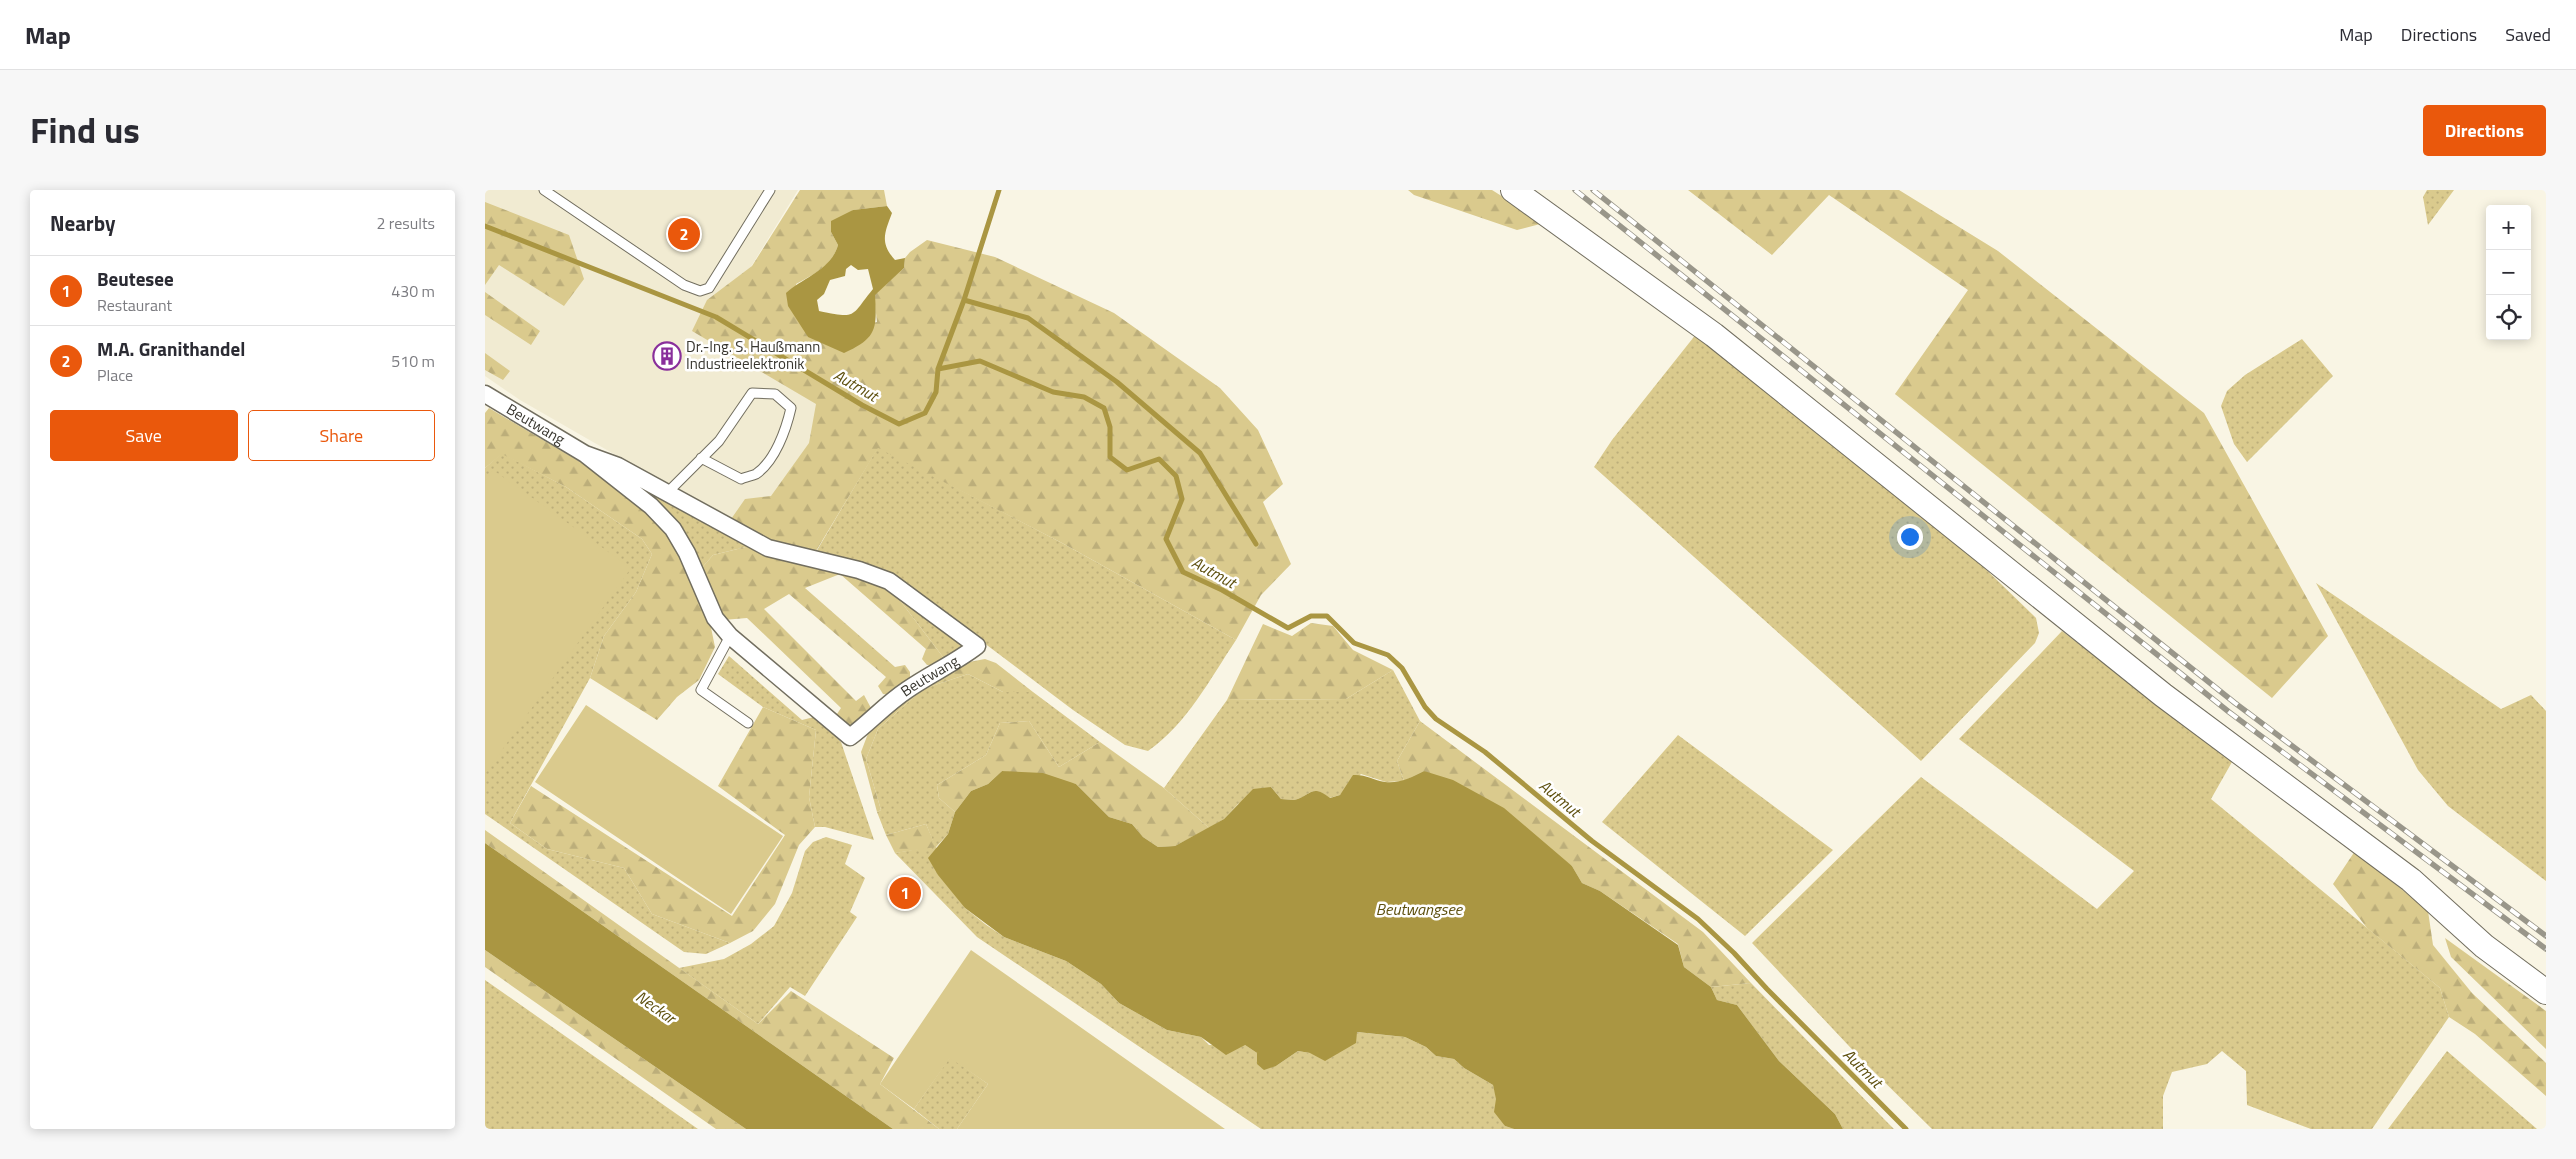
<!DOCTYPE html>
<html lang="en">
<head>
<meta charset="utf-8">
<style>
  :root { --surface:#fff; --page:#f7f7f7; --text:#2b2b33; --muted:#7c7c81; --line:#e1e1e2; --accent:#ea580c }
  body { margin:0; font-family:"Titillium Web",sans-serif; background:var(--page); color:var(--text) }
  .controls { position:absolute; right:15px; top:15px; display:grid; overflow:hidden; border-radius:5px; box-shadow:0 2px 12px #0003 }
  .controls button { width:45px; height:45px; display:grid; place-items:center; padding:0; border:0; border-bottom:1px solid var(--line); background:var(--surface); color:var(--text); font:25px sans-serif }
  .you { position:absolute; left:1424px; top:346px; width:18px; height:18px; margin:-12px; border:4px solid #fff; border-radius:50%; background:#1a73e8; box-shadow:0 0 0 8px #1a73e833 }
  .badge { display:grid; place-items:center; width:32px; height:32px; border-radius:50%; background:var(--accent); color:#fff; font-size:16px; font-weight:700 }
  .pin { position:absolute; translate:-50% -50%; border:2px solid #fff; box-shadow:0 1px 5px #0006 }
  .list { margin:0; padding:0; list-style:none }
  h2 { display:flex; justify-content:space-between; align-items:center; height:65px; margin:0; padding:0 20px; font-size:21px }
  h2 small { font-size:16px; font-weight:400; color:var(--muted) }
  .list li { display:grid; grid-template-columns:32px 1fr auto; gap:15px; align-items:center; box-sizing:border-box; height:70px; padding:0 20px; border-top:1px solid var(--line) }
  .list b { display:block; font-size:19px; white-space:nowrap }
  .list p { margin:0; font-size:16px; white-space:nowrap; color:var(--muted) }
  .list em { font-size:16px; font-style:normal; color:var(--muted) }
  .actions { display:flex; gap:10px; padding:15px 20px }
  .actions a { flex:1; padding:11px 0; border:1px solid var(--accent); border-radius:5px; text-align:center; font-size:18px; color:var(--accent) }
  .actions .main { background:var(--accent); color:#fff }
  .icon { flex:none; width:28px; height:28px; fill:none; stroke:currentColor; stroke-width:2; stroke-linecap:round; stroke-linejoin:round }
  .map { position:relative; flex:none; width:2061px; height:939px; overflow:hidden; border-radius:5px }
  header { display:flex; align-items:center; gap:30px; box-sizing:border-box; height:70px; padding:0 25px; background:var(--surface); border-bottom:1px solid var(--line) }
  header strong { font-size:24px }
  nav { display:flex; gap:28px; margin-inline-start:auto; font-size:18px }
  .intro { display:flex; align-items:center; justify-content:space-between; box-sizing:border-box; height:120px; padding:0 30px }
  h1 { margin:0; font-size:35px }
  .button { padding:12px 22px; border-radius:5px; background:var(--accent); color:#fff; font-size:18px; font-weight:700 }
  main { display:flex; gap:30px; padding:0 30px }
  aside { flex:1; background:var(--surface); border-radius:5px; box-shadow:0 2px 12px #0003 }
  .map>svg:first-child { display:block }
  .built { fill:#f1ebd2 }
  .grass { fill:url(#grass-dots) }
  .forest { fill:url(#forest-firs) }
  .green { fill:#daca8d }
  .water { fill:#aa9642; fill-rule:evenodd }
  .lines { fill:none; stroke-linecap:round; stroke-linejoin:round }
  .stream { stroke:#aa9642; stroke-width:5 }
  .lane-casing { stroke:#726e5f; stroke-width:11 }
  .street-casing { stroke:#726e5f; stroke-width:19 }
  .secondary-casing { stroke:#726e5f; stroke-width:26 }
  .lane { stroke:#fff; stroke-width:9 }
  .street { stroke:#fff; stroke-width:16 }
  .secondary { stroke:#fff; stroke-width:24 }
  .rail-casing { stroke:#99968a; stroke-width:5.5 }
  .rail { stroke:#fff; stroke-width:4; stroke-dasharray:11; stroke-linecap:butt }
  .labels { text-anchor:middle; stroke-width:5; stroke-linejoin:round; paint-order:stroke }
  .poi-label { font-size:15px; fill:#38362f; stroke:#fff; text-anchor:start }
  .street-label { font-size:15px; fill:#38362f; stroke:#fff }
  .water-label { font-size:16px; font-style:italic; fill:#5e500f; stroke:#fff }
</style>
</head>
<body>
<header>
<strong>Map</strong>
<nav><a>Map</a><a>Directions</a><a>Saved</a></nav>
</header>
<div class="intro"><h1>Find us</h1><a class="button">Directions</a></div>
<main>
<aside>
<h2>Nearby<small>2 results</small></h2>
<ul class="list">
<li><span class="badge">1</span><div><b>Beutesee</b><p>Restaurant</p></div><em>430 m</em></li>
<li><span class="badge">2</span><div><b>M.A. Granithandel</b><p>Place</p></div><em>510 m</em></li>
</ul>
<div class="actions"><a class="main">Save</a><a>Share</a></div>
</aside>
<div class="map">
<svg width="2061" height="939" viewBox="0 0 2061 939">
  <defs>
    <pattern id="grass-dots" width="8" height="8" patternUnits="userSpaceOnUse" patternTransform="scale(1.25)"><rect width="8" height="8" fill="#daca8d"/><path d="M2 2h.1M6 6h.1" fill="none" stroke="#bcae7a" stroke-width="1.8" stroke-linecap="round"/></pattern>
    <pattern id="forest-firs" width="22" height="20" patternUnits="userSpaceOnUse" patternTransform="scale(1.25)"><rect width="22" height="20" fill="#daca8d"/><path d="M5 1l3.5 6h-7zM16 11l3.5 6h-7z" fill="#bcae7a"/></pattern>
  </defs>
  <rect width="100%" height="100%" fill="#f9f5e4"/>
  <!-- built -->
  <path class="built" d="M0 0H313L223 147 334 209 328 253 261 340 35 210 0 186Z"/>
  <!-- grass -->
  <path class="grass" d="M1942 0H1969L1943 35 1938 7Z
    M1212 143 1483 362 1551 428 1554 443 1550 453 1436 571 1109 277 1127 250Z
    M1817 149 1848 186 1762 272 1749 254 1736 216 1742 201 1760 185Z
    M393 257 577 353 751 450C725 489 702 534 663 561L640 555 588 520 414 389 370 370 331 362Z
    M17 263 81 297 157 349 167 364 151 402 119 446 105 488 25 633 62 659 139 678 167 724 245 753 221 764 199 762 0 624V278Z
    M132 280 265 356 228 365 216 379Z
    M1831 393 2016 519 2046 505 2061 521V691L1963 616 1933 580Z
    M404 396 476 450V460L461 471Z
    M1577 441 1747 572 1726 609 1955 798 1964 827 1887 939H1826L1762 915 1761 881 1737 861 1722 874 1687 882 1678 906V939H1447L1379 872 1267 753 1436 587 1612 719 1649 681 1474 549Z
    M244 466 317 530 329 527 356 552 389 650 340 637H330L324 607 331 540 278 517 233 484Z
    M908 480 935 531 912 571 919 591 901 592 876 584 855 605 844 608C826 593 826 606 809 610 805 610 800 609 796 609L786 597 753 614 739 629 724 638 679 598 742 510 861 509Z
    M483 484 518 502H548L615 552 574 577 544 531 515 533 501 565 452 595 454 608 470 622 463 644 451 657 480 718 500 734 519 747 581 771 616 794 634 813 682 840 716 847 724 855H760L772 863V874L791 876 813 861 825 863 871 842 920 847 941 857 951 866 969 869 979 878 1008 895 1020 936 1029 939H776L492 747 410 663 450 656 441 634 401 645 392 622 396 620 381 569 393 539 438 499Z
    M1193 545 1348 660 1260 746 1117 632Z
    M341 647 367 655 360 674 380 688 365 722 372 727 320 806 305 797 273 834 194 778 239 769 266 754 289 736 307 703 320 661 328 652Z
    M0 790 213 939H0Z
    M1266 793 1398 928 1409 939H1358L1350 924 1294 871 1252 815 1232 810 1226 797Z
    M1962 861 2052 939H1903Z
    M465 867 503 894 472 939H454L429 919Z"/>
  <!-- forest -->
  <path class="forest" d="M315 0H399L402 16 368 20 346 42 353 55C347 76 329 84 311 94L323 147 392 132 389 105 419 78 420 68 425 62 442 50 510 67 629 123 735 198 773 240 798 294 778 312 806 374 776 405 751 450 577 353 393 258 331 361 286 353 244 332 260 309 286 306 324 253 331 214 207 141 222 110 267 76Z
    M923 0H1007L1059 33 1032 40 929 5Z
    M1203 0H1414L1513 61 1719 223 1843 446 1787 508 1410 204 1483 100 1344 5 1287 65Z
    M0 12 84 45 99 89 79 116 14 75 0 95Z
    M0 102 55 141 46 155 0 125Z
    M0 163 25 181 18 190 0 180Z
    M4 218 124 289 172 327 196 362 224 428 230 457 214 490 192 507 172 530 105 488 119 446 151 402 167 364 157 349 81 297 17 264 0 278V223Z
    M265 356 404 396 461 471 455 475H442L437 469 441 459 355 384 320 398 410 477 420 475 425 482V489L405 505 398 504 393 496 401 487 304 404 279 419 371 511 379 505 386 518C381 532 374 535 361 536L350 527 356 518 262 428 238 430 216 379 228 365Z
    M826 433 848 436 868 460 908 480 861 509 742 510 778 434 807 446Z
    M500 469 511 473 548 502H518L483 484 438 499 393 539 381 569 396 620 392 622 376 562 384 541 432 500 484 472Z
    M278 517 331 540 324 607 330 637 314 655 290 714 268 741 245 753 167 724 139 678 62 659 25 633 46 596 247 726 300 645 233 596Z
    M544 531 574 577 615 552 679 598 724 638 690 656 673 657 658 647 647 634 624 627 591 594 517 581 503 594 486 601 470 622 454 608 452 595 501 565 515 533Z
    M935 531 1218 742 1266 793 1226 797 1199 777 1193 754 1115 701 1097 693 1087 676 939 581 919 591 912 571Z
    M441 634 451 657 410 663 401 645Z
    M0 640 273 834 306 801 409 868 395 894 454 939H408L0 653Z
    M1870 661 1943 721 1948 755 1987 803 2061 873V906L1990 844 1964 827 1955 798 1882 738 1848 694Z
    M1960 748 2061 821V859L1966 767Z
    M0 760 261 939H231L0 777Z"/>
  <!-- green -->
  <path class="green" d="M8 280 146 378 0 584V291Z
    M101 515 298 646 246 724 50 592Z
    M486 760 740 939H472L503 894 465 868 429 919 395 894Z"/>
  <!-- water -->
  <path class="water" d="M402 16 407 23C399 44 395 53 410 70L420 68 419 78 390 105C392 139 392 148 359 163L323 147 303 116 301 103C319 87 346 80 353 55L346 42V31L368 20ZM366 75 373 80 383 79 388 99C365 127 373 129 334 121L332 110 339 104 345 90 360 86 361 79Z
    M517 581 558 583 591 594 624 627 647 634 658 647 673 657 690 656 739 629 768 599 786 597 796 609C800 609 805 610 809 610 826 606 826 593 845 608L855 605 868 585C880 584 888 590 900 592 914 594 927 587 939 581L968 590 1019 618 1087 676 1097 693 1115 701 1193 755 1199 777 1226 797 1232 810 1252 815 1294 871 1350 924 1358 939H1029L1020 936 1009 922 1011 909 1008 895 979 878 969 869 951 866 941 857 920 847 872 842 871 853 840 871 825 863 813 861 791 876 779 880 772 874V863L760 855 741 865 716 847 682 840 634 813 616 794 581 771 519 747 480 718 453 685 443 668 463 644 470 622 486 601 503 594Z
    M0 653 408 939H261L0 760Z"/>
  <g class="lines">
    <!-- stream -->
    <path class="stream" d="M0 36 231 127 377 215 414 234 440 223 451 202 453 179 495 171 568 202 599 207 619 218 625 237V267L642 280 674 269 691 286 697 309 681 349 698 382 737 400 803 438 826 426H842L869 453 903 465 917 478 940 517 951 529 1000 562 1107 651 1213 729 1249 763 1282 799 1421 939
      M479 110 543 128 632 192 715 263 771 354
      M453 179 479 110 514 0"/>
    <!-- lane casing -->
    <g class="lane-casing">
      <path id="lane" d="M59 0 199 95 215 101 224 98 285 0
        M183 302 234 251 267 203 290 204 306 218C301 240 290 271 271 284 267 286 260 287 256 289L216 268
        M245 446 216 500 263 533"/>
    </g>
    <!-- street casing -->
    <g class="street-casing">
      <g id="street">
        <path id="s1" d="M0 204 100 264 166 316 188 339 202 363 230 428 245 446 365 547C385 532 401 514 422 500 445 484 470 473 492 456L404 391 374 380 283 358 133 276 100 264"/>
      </g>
    </g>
    <!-- secondary casing -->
    <g class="secondary-casing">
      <path id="secondary" d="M1028 0 1229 145 1678 505 1926 690 1999 756 2061 802"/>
    </g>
    <!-- lane -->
    <use href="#lane" class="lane"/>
    <!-- street -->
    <use href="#street" class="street"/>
    <!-- secondary -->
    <use href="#secondary" class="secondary"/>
    <!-- rail casing -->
    <g class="rail-casing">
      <path id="rail" d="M1090 0 1744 522 2061 759
        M1108 0 1750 513 2061 746"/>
    </g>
    <!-- rail -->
    <use href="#rail" class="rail"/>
  </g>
  <!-- icons -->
  <defs>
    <g id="building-ring" transform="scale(1.4375)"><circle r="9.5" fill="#fff" stroke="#892f9b" stroke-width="1.5"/><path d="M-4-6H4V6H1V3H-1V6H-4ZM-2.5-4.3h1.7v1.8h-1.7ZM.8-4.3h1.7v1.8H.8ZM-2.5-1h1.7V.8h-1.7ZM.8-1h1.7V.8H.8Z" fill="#892f9b"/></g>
  </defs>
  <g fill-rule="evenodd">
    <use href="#building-ring" x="182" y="166"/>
  </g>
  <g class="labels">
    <!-- poi labels -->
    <g class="poi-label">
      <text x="201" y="162">Dr.-Ing. S. Haußmann<tspan x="201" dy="17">Industrieelektronik</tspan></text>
    </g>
    <!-- street labels -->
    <g class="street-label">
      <text dy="5" stroke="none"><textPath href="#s1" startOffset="59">Beutwang</textPath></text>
      <text dy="5" stroke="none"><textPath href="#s1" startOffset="612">Beutwang</textPath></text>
    </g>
    <!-- water labels -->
    <g class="water-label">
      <text transform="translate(371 195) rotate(30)" y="6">Autmut</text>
      <text transform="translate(729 382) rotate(29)" y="6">Autmut</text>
      <text transform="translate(1075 608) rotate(40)" y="6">Autmut</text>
      <text x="934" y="725">Beutwangsee</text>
      <text transform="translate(171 817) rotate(35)" y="6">Neckar</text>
      <text transform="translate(1378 878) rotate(45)" y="6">Autmut</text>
    </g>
  </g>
</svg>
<div class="controls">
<button>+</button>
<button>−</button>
<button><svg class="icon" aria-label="locate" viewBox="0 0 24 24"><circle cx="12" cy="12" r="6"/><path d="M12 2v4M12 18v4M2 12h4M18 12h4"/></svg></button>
</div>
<div class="you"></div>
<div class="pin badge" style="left:420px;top:703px">1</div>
<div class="pin badge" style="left:199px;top:44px">2</div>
</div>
</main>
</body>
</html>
